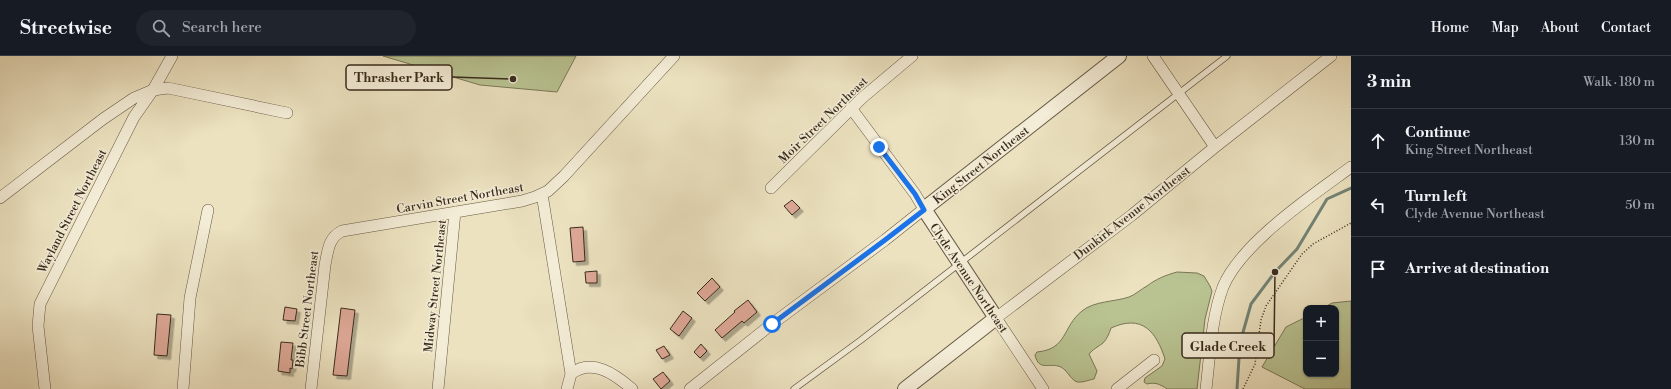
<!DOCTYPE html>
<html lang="en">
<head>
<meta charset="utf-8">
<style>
  :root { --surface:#171b24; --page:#20242c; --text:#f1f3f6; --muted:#9ea1a6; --line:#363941 }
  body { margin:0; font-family:"Libre Bodoni",serif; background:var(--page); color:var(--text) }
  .controls { position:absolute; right:12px; bottom:12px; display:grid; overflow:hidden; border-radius:8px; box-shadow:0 1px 3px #0004 }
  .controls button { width:36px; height:36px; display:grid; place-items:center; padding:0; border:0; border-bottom:1px solid var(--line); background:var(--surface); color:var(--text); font:20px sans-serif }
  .stop { position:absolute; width:12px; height:12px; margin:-9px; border:3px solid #1a73e8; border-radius:50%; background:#fff }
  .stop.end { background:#1a73e8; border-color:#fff; box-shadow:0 1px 4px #0008 }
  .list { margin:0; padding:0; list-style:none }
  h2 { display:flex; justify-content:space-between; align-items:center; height:52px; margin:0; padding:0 16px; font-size:17px }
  h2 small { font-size:13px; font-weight:400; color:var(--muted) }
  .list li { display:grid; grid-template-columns:26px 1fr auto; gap:12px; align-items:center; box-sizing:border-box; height:64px; padding:0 16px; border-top:1px solid var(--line) }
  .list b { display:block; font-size:15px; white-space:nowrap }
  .list p { margin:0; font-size:13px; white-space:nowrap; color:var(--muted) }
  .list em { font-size:13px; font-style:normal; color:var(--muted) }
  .icon { flex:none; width:22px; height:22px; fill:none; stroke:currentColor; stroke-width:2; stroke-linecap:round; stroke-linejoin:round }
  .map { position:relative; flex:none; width:1351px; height:333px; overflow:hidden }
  header { display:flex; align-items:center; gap:24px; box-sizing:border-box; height:56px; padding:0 20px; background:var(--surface); border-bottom:1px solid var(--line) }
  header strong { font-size:19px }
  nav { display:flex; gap:22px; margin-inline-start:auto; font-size:14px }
  .search { width:280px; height:36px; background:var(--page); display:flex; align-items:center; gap:10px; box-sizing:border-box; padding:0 14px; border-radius:22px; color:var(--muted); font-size:15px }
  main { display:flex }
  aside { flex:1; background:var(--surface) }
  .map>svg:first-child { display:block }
  .green { fill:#b9c392; stroke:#797757 }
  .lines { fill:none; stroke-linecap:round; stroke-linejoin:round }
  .stream { stroke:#738376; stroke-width:3 }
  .building { fill:#dea897; stroke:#392b1c; filter:url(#shadow) }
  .service-casing { stroke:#665945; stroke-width:7 }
  .minor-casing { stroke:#665945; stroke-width:12 }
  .tertiary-casing { stroke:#665945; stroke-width:16 }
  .path { stroke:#392b1c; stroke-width:1.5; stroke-dasharray:1 2; stroke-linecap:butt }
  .service { stroke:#f3ecd6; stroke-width:5.5 }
  .minor { stroke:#f3ecd6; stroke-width:11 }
  .tertiary { stroke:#f3ecd6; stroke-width:14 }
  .route { stroke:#1a73e8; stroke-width:5 }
  .labels { text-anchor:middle; stroke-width:3; stroke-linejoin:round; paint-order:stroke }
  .street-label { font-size:12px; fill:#392b1c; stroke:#f3ecd6 }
  .leader { fill:none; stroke:#392b1c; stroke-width:1.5 }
  .callout-dot { fill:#392b1c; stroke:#f3ecd6; stroke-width:1.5 }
  .callout { fill:#f3ecd6; stroke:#392b1c; stroke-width:1.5 }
  .callout-label { font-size:13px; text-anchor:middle; font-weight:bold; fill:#392b1c }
</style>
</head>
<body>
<header>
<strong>Streetwise</strong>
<div class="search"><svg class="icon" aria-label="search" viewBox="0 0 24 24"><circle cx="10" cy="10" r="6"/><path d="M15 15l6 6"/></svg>Search here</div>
<nav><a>Home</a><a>Map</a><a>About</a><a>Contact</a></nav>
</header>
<main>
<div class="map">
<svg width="1351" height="333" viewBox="0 0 1351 333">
  <defs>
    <filter id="shadow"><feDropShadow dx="3.5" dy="3.5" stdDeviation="0" flood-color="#0004"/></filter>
  </defs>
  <rect width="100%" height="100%" fill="#ece2c0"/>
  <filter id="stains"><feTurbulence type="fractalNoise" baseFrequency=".005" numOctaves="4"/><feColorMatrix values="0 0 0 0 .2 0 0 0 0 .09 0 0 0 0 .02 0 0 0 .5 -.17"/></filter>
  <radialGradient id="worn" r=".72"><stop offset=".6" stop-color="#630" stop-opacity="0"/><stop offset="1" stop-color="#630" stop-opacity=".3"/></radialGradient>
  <!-- green -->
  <path class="green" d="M383 0H576L557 36 480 29Z
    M1177 216 1197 217 1204 220 1210 230 1212 235 1205 263 1197 333H1167C1160 328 1155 326 1147 328L1144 326 1145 322 1162 310 1165 303C1156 275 1142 258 1111 272 1109 278 1107 283 1103 287 1098 291 1093 293 1089 298L1097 315 1094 323C1088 324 1080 328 1075 325 1070 322 1067 314 1061 311 1049 306 1039 316 1035 299L1037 296C1068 293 1062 271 1082 255 1094 245 1114 246 1129 241 1135 239 1141 233 1147 230 1156 223 1166 219 1177 216Z
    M1351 245V333H1305L1262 311 1286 271 1306 261V318H1336V252H1323L1332 247Z"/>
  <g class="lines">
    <!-- stream -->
    <path class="stream" d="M1237 333 1240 287 1251 248 1275 216 1297 193 1327 143 1351 132"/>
  </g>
  <!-- building -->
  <path class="building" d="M792 144 800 152 792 159 784 150Z
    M583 171 585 205 573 206 570 172Z
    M597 215V227H586L585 216Z
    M712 222 720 231 705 245 697 237Z
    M748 244 757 256 744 267 742 265 722 282 715 274 735 256 734 255Z
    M285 251 297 253 295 265 283 264Z
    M341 252 355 254 347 320 333 319Z
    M683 255 692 262 679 280 670 273Z
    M157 258 171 259 167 300 154 299Z
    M281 286 293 287 291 304H293L292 313 290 312V317L278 315Z
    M701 288 707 295 700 302 694 296Z
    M664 290 670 299 662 303 656 294Z
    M663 316 670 325 661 333 653 323Z"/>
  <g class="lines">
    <!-- service casing -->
    <g class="service-casing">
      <path id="service" d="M794 333 861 284 1227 0"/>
    </g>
    <!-- minor casing -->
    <g class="minor-casing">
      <path id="minor" d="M1153 0 1215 91
        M771 132 862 42 912 0
        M542 138 571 318 567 333
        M0 142 103 63 134 42 153 34 168 32 287 57
        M571 318C592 301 616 319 632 333
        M45 333 38 270 40 248 134 61 153 34 172 0
        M183 333 190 242 208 154
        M311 333 325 209C328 195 328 182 342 175L522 145 535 141 548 135 564 120 674 0
        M438 333 455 156
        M690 333 772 268 885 184 924 153 915 138 851 52
        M1043 333 996 262 1132 159 1215 91 1331 0
        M1117 333 1154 304
        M1206 333C1210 300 1211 263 1223 231 1241 187 1313 139 1351 111"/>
    </g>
    <!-- tertiary casing -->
    <g class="tertiary-casing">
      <path id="tertiary" d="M905 333 996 262 924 153 1119 0"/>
    </g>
    <!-- path -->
    <path class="path" d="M1243 333 1255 308 1261 264 1266 250 1302 198 1313 188 1351 167"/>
    <!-- service -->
    <use href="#service" class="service"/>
    <!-- minor -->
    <use href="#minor" class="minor"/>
    <!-- tertiary -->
    <use href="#tertiary" class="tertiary"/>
  </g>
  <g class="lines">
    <!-- route -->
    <path class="route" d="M772 268 885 184 924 154 915 138 879 91"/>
  </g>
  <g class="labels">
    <!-- street labels -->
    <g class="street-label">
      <text transform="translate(823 64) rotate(-44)" y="4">Moir Street Northeast</text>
      <text transform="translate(981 109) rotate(-38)" y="4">King Street Northeast</text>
      <text transform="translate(460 142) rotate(-10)" y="4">Carvin Street Northeast</text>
      <text transform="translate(72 155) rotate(-63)" y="4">Wayland Street Northeast</text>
      <text transform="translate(1132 157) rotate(-38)" y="4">Dunkirk Avenue Northeast</text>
      <text transform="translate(969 222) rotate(56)" y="4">Clyde Avenue Northeast</text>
      <text transform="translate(435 230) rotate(-84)" y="4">Midway Street Northeast</text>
      <text transform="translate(307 253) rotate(-83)" y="4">Bibb Street Northeast</text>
    </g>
  </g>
  <!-- callouts -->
  <path class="leader" d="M513 23L452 21M1275 216L1274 290"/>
  <g class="callout-dot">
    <circle cx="513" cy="23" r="4"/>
    <circle cx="1275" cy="216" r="4"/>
  </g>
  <g class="callout">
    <rect x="346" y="9" width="106" height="25" rx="4"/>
    <rect x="1182" y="277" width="92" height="25" rx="4"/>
  </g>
  <g class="callout-label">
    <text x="399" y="26">Thrasher Park</text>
    <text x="1228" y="295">Glade Creek</text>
  </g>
  <rect width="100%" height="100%" filter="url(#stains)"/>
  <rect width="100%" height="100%" fill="url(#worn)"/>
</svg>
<div class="controls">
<button>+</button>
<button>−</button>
</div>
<div class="stop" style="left:772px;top:268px"></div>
<div class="stop end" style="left:879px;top:91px"></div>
</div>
<aside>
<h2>3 min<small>Walk · 180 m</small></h2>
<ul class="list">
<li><svg class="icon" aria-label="ahead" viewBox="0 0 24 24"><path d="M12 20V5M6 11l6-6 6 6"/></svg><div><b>Continue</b><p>King Street Northeast</p></div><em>130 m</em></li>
<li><svg class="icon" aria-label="left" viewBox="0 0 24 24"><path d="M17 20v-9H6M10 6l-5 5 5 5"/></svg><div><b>Turn left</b><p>Clyde Avenue Northeast</p></div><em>50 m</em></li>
<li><svg class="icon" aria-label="arrive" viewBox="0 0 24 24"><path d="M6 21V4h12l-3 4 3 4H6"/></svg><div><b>Arrive at destination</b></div></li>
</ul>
</aside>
</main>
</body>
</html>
